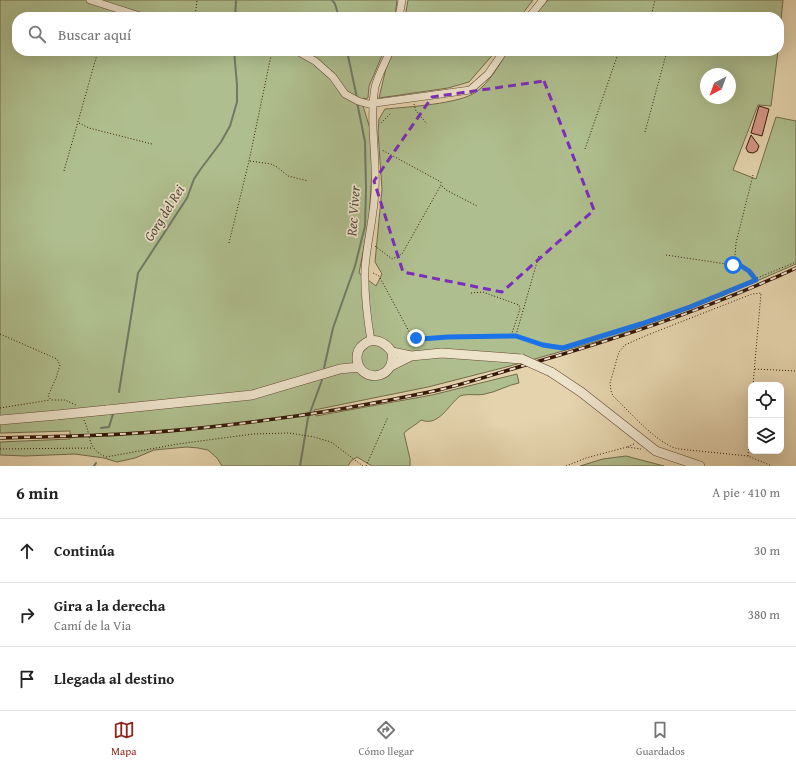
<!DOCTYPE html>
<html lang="es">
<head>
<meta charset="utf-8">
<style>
  :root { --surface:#fff; --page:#f2f2f2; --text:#222; --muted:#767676; --line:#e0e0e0; --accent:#8f2418 }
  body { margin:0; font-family:"Gentium Book Plus",serif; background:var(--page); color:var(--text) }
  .controls { position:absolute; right:12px; bottom:12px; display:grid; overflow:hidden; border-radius:8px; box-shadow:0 4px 16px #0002 }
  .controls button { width:36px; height:36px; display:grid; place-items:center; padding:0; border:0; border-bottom:1px solid var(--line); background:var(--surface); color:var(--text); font:20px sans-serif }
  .compass { position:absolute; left:700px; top:68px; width:36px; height:36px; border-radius:50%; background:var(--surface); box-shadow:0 4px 16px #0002; rotate:221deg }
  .stop { position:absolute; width:12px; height:12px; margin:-9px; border:3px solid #1a73e8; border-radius:50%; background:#fff }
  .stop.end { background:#1a73e8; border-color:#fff; box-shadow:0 1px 4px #0008 }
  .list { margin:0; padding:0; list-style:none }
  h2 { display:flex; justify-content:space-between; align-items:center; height:52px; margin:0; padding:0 16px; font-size:17px }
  h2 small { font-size:13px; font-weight:400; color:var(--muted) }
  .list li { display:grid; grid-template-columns:26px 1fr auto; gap:12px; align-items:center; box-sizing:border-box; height:64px; padding:0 16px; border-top:1px solid var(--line) }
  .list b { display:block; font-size:15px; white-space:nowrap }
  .list p { margin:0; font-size:13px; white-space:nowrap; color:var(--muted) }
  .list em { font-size:13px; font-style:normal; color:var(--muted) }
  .icon { flex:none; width:22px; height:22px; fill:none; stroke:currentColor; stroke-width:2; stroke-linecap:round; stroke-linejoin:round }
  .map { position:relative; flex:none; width:796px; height:466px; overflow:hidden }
  .search { position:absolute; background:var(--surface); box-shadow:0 4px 16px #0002; left:12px; right:12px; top:12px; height:44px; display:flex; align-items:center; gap:10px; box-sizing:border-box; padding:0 14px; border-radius:16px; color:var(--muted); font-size:15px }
  .sheet { height:244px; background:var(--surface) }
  nav { display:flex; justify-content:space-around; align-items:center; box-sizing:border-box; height:56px; border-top:1px solid var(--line); background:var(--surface); font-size:11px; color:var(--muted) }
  nav a { display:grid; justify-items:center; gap:2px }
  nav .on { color:var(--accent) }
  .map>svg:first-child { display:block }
  .green { fill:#afbe8e; stroke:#726b4b; fill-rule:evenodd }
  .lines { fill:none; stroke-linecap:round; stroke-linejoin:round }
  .stream { stroke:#707966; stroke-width:2 }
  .building { fill:#d79688; stroke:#351808 }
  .minor-casing { stroke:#614731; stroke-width:8 }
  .tertiary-casing { stroke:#614731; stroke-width:10 }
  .path { stroke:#351808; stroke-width:1; stroke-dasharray:1 2; stroke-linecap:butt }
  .minor { stroke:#ede2ca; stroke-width:7 }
  .tertiary { stroke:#ede2ca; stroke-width:9 }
  .rail-casing { stroke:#351808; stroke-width:3.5 }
  .rail { stroke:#ede2ca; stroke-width:2; stroke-dasharray:6; stroke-linecap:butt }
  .tertiary-bridge-casing { stroke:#614731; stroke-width:10; stroke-linecap:butt }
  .tertiary-bridge { stroke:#ede2ca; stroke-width:9 }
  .route { stroke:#1a73e8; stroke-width:5 }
  .marked { fill:none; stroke:#7b2cbf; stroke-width:3; stroke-dasharray:8 5; stroke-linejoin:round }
  .labels { text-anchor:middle; stroke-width:3.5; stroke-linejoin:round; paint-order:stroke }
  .water-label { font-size:14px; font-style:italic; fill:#524837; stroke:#ede2ca }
</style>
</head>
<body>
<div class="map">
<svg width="796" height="466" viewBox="0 0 796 466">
  <rect width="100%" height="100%" fill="#e4d3ad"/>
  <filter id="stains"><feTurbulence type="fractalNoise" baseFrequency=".005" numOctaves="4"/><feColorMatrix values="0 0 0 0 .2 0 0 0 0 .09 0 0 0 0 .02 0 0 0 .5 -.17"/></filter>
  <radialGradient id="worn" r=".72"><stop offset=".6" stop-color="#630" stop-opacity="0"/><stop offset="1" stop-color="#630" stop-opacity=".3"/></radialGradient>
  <!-- green -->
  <path class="green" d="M0 0H397L395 17H17V51H384L369 86 368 98 361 99 371 132 372 170 369 221 359 273 376 286 382 274 375 262 382 189 378 132 379 119 385 109C407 107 460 104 476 92 490 82 499 65 508 51H778L771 106 758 105 733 170 756 179 776 117 796 121V264L722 296 662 319 612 337 510 366 428 387 314 410 316 416 432 395 517 374 519 383C507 385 497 392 485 394 477 396 469 393 460 396 448 405 439 427 421 420 416 425 409 428 404 433L410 459V466H372L357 457 351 461 348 466H222L217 458 208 450 198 448 187 447 154 450 135 458 117 462 104 458 75 454 25 456 0 455V442L70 439V431L0 433ZM706 74H730V98H706Z
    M408 0H533L520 17H405Z
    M548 0H783L779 40V17H533Z
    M394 51H496L469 82 448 88 379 98 386 68Z
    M626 456 664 466H580L603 459Z"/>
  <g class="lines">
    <!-- stream -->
    <path class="stream" d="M332 0 335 4 339 17
      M235 17 236 0
      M347 51 357 98
      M324 368 333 328 355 266 365 226 366 188 365 142 357 102
      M119 392 138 273 187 198 194 179 200 170 221 142 230 126 237 102V85L234 51
      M101 428 109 427 113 414
      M94 466 96 463
      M300 466 308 418 322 380"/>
  </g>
  <!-- building -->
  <path class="building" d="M759 106 769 109 762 136 751 133Z
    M751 135 759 146 757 151 753 153 748 152 746 148Z"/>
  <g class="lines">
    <!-- minor casing -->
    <g class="minor-casing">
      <path id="minor" d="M90 0 143 17
        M399 17 402 0
        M529 17 543 0
        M297 51 315 61 333 77 345 94 358 101 368 104 470 90 488 74 504 51
        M371 341C367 317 364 293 365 268 367 242 374 216 375 190 377 156 369 121 375 87 378 75 385 63 390 51"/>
    </g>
    <!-- tertiary casing -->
    <g class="tertiary-casing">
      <path id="tertiary" d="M392 352C396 382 358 383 357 358 357 353 359 348 363 345 373 336 385 342 392 352L411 356 442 353 522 359
        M391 366 411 356
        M551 372 581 392 656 451 700 466
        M107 410 252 395 340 369 359 367
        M0 420 57 415"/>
    </g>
    <!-- path -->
    <path class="path" d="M106 17 107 13
      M195 17 197 0
      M636 17H643
      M651 17 655 0
      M414 104 416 111 427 124
      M79 123 89 128 152 144
      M381 123 391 113
      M645 132 667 51
      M585 149 619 51
      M250 161 271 164 277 167 288 176 308 181
      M64 171 98 51
      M753 175 736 243 735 256 738 264 749 271 755 279
      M442 186 446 190 477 206
      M229 243 249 161 272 51
      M375 246 392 259 402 254 441 185V182L382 150
      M666 255 733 265 737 264
      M373 273 379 276 411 335 416 338 421 339 447 337 516 336 543 345 563 348 641 324 669 314 796 262
      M471 293 483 292 519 305 520 309 511 336
      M0 334 57 359 60 365 56 378 48 396 51 400H65L76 405
      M516 335 539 255
      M755 369 796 371
      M753 385 761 293 752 294 645 336 625 345 619 352 610 383 611 391 613 396C629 411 659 446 679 449L748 456 772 466
      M0 408 50 400
      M84 420C92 437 86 448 106 457L178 444 253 434 289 433 314 437 331 442 363 466
      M634 444 627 447 641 449
      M0 449 91 448
      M748 456 751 415
      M366 466 388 417
      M566 466 586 458 627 447"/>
    <!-- minor -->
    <use href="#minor" class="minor"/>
    <!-- tertiary -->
    <use href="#tertiary" class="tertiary"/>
    <!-- rail casing -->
    <g class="rail-casing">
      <path id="rail" d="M0 438C70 436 140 435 210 427 285 419 360 407 434 391 466 384 497 373 529 364 620 338 710 308 796 268"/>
    </g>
    <!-- rail -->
    <use href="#rail" class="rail"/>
    <!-- tertiary-bridge casing -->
    <g class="tertiary-bridge-casing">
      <path id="tertiary-bridge" d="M522 359 551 372
        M57 415 107 410"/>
    </g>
    <!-- tertiary-bridge -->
    <use href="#tertiary-bridge" class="tertiary-bridge"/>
  </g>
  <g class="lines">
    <!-- route -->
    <path class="route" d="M416 338 421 339 448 337 516 336 543 345 563 348 641 324 690 307 756 280 749 271 738 264 733 265"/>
  </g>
  <!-- marked area -->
  <path class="marked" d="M544 81 594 210 502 292 403 272 374 181 432 97Z"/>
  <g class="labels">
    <!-- water labels -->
    <g class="water-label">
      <text transform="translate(353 211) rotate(-86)" y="5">Rec Viver</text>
      <text transform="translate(164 213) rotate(-58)" y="5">Gorg del Rei</text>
    </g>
  </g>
  <rect width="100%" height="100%" filter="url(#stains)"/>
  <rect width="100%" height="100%" fill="url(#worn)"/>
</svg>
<div class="controls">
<button><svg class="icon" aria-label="locate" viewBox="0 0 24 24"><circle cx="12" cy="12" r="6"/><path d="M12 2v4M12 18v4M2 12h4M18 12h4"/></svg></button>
<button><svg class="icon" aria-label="layers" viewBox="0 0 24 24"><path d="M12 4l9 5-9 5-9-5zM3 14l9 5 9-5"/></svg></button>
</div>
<svg class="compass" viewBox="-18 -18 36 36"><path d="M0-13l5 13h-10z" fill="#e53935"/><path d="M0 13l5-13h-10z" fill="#767676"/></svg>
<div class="stop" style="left:733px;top:265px"></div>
<div class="stop end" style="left:416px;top:338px"></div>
<div class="search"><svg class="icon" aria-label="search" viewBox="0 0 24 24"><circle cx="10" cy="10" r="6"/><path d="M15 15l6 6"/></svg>Buscar aquí</div>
</div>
<section class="sheet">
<h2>6 min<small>A pie · 410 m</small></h2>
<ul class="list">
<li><svg class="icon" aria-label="ahead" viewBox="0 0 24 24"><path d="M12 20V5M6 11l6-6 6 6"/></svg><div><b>Continúa</b></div><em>30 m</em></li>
<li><svg class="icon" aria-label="right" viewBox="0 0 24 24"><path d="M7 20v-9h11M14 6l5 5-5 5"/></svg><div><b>Gira a la derecha</b><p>Camí de la Via</p></div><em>380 m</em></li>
<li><svg class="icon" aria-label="arrive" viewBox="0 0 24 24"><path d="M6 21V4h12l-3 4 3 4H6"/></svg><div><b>Llegada al destino</b></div></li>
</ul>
</section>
<nav>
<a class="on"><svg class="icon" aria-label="map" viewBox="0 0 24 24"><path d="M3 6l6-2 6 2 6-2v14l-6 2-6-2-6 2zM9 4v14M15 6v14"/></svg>Mapa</a>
<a><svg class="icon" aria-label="directions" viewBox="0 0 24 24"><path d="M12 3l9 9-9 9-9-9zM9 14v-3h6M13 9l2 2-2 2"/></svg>Cómo llegar</a>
<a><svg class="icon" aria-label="saved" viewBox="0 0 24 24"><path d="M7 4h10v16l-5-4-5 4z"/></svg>Guardados</a>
</nav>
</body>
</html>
